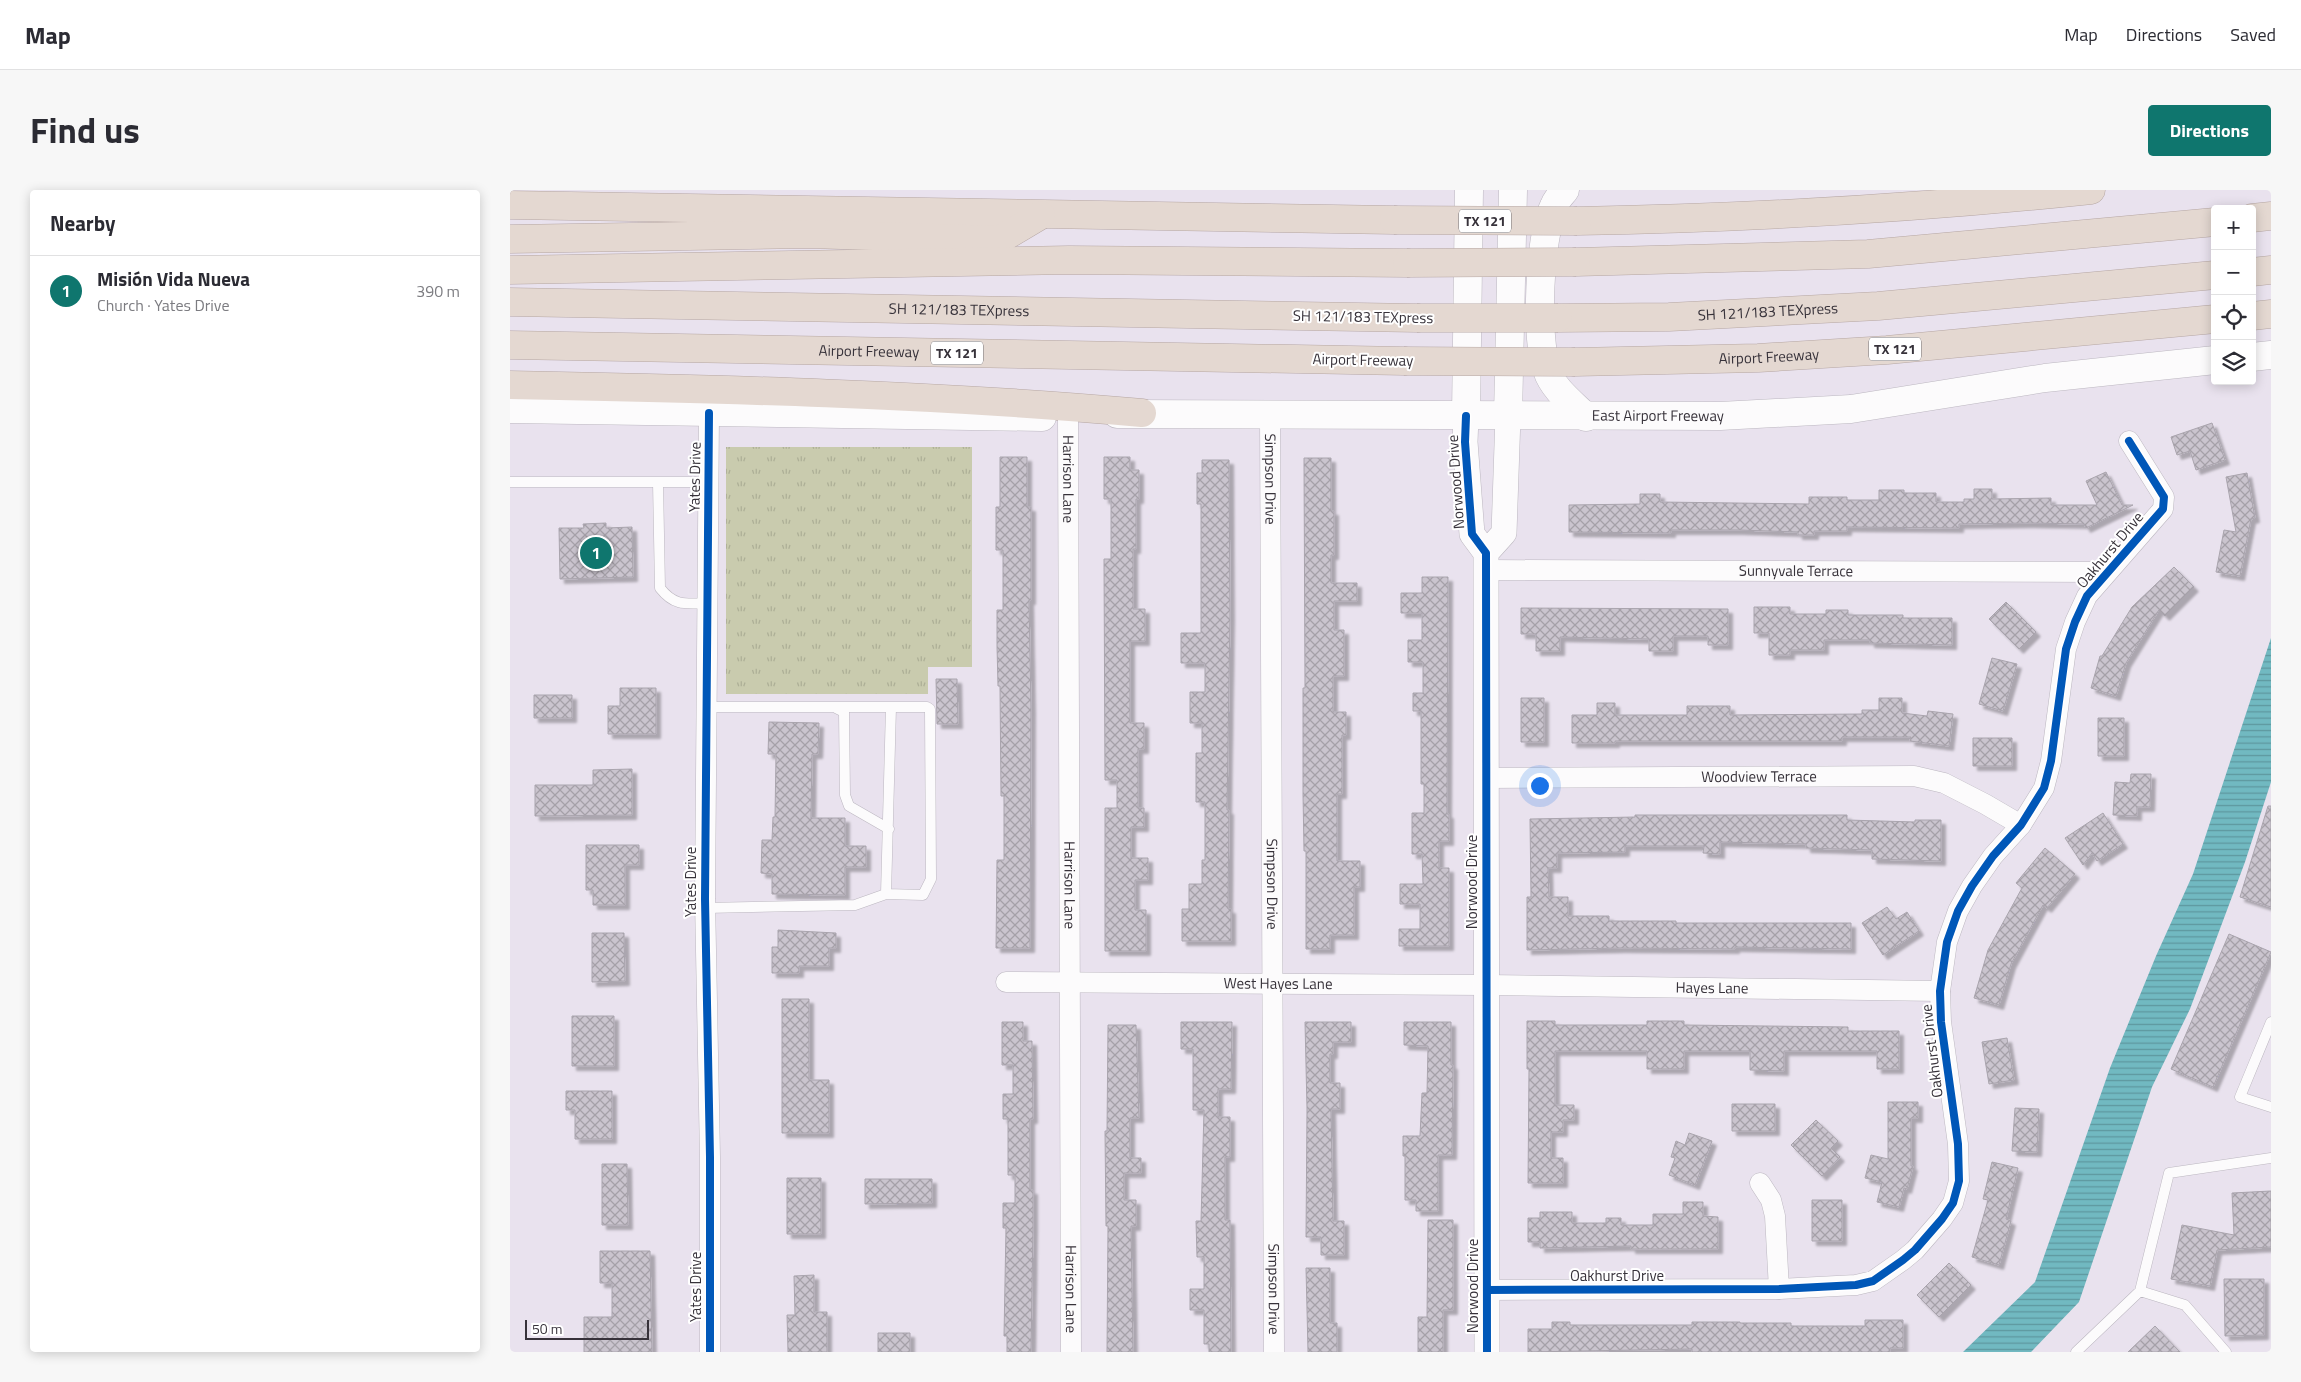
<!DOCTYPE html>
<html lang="en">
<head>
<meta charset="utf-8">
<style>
  :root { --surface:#fff; --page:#f7f7f7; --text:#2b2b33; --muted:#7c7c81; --line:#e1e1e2; --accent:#0f766e }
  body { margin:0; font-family:"Titillium Web",sans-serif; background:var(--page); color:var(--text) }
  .controls { position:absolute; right:15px; top:15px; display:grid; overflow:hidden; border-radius:5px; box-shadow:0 2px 12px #0003 }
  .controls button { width:45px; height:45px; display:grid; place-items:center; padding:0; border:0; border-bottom:1px solid var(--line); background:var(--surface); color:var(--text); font:25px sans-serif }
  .scale { position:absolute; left:15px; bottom:12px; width:124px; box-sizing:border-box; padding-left:5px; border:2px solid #37323a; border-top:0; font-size:14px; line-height:18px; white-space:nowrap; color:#37323a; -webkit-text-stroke:4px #fff; paint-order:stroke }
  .you { position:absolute; left:1029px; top:595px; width:18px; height:18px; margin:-12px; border:4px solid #fff; border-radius:50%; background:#1a73e8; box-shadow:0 0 0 8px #1a73e833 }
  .badge { display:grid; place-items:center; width:32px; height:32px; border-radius:50%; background:var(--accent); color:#fff; font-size:16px; font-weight:700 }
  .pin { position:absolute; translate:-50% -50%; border:2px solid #fff; box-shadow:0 1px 5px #0006 }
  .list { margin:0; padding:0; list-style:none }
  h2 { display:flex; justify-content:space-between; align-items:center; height:65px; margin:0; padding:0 20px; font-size:21px }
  h2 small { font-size:16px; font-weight:400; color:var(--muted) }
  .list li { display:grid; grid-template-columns:32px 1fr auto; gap:15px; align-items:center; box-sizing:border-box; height:70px; padding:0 20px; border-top:1px solid var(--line) }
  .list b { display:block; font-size:19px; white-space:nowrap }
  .list p { margin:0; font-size:16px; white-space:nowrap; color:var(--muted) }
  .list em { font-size:16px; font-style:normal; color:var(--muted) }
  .icon { flex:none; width:28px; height:28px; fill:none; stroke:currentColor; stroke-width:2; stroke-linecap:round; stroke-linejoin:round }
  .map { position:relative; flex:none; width:1761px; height:1162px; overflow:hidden; border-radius:5px }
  header { display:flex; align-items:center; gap:30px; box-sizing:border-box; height:70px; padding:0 25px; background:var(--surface); border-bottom:1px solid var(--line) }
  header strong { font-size:24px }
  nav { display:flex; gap:28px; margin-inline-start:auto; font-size:18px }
  .intro { display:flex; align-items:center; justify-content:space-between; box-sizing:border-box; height:120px; padding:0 30px }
  h1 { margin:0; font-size:35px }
  .button { padding:12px 22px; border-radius:5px; background:var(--accent); color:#fff; font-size:18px; font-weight:700 }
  main { display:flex; gap:30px; padding:0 30px }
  aside { flex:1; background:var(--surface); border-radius:5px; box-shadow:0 2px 12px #0003 }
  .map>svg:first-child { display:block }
  .grass { fill:url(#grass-tufts) }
  .water { fill:url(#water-rules) }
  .building { fill:url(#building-cross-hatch); stroke:#a9a4ad; filter:url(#shadow) }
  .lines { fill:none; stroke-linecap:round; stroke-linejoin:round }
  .service-casing { stroke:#bcb7c0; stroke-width:11 }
  .minor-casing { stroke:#bcb7c0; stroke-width:21 }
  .tertiary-casing { stroke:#bcb7c0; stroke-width:26 }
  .secondary-casing { stroke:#bcb7c0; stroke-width:29 }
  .motorway-casing { stroke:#b6a7a4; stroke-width:29 }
  .service { stroke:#fcfbfc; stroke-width:10 }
  .minor { stroke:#fcfbfc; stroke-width:20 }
  .tertiary { stroke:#fcfbfc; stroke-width:25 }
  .secondary { stroke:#fcfbfc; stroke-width:28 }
  .motorway { stroke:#e4d8d1; stroke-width:28 }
  .motorway-bridge-casing { stroke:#b6a7a4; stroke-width:29; stroke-linecap:butt }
  .motorway-bridge { stroke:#e4d8d1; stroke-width:28 }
  .cycleway-casing { stroke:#fff; stroke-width:11 }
  .cycleway { stroke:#0057b8; stroke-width:8 }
  .labels { text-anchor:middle; stroke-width:4; stroke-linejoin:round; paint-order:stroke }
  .shield { fill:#fff; stroke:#737075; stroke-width:1 }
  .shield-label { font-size:14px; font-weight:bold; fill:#37323a }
  .street-label { font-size:15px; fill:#37323a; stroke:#fff }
</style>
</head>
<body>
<header>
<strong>Map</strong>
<nav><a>Map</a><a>Directions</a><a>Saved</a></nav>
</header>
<div class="intro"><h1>Find us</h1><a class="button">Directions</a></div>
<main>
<aside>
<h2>Nearby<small></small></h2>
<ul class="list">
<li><span class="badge">1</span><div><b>Misión Vida Nueva</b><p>Church · Yates Drive</p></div><em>390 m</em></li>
</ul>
</aside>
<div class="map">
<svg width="1761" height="1162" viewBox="0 0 1761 1162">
  <defs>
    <pattern id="grass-tufts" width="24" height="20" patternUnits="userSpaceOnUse" patternTransform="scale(1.25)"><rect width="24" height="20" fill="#c9cbae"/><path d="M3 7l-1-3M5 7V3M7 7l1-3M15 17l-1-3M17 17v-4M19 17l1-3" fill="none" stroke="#adaf96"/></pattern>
    <pattern id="water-rules" width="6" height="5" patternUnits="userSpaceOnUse" patternTransform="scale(1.25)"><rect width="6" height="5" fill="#71b9c1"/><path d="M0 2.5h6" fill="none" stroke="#5e979e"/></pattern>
    <pattern id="building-cross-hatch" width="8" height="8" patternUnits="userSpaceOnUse" patternTransform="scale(1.25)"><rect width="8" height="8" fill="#cac4ce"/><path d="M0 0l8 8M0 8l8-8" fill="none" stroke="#a5a0a8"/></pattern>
    <filter id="shadow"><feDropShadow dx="4.5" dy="4.5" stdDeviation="1" flood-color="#0004"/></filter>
  </defs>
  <rect width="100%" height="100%" fill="#e9e2ee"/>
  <!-- grass -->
  <path class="grass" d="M216 257H462V477H418V504H216Z"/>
  <!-- water -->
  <path class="water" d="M1761 448V592L1735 672 1680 819 1642 897 1569 1112 1521 1162H1453L1525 1092 1600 878 1646 766 1683 684Z"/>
  <!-- building -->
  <path class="building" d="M1702 233 1715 270 1686 280 1680 261 1667 265 1661 247Z
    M490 267H517V317H521V410H519L521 518 520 758H486L487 670H494V606H491L490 496H488L487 456V420H493V360H486V317H490Z
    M594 267H620V280H629V309H626V359H623V419H635V451H620V533H634V559H628V618H634V637H621V668H638V690H625V720H636V761H595V618H607V590H595L594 369H601V309H594Z
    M794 268H821V321H824V365H821V393H847V411H824V440H834V486H823V522H836V545H832V604H827V671H850V697H844V745H820V759H796V661H794L793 604V498H795Z
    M692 270H719L720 427 717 620H719L718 719H721V751H672V719H679V694H692V670H695V612H686V563H692V533H680V502H695V473H671V443H691V314H687V283H692Z
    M1596 282 1612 315H1623L1576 338 1574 334 1519 333 1449 334V338L1337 337V341H1304V345H1288V342L1229 340H1161V343L1059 342V315L1130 314V304H1150V312L1299 314V307H1337V310H1369V300H1394V303H1426V312H1454V309H1464V299H1482V309L1541 308V315H1587L1576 291Z
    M1737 283 1745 328 1741 329 1730 386 1706 382 1714 340 1726 342 1716 287Z
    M96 333V338L122 337 123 387 50 389 49 338H74L73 334Z
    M1664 377 1684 397 1655 426 1649 420 1616 473 1606 506 1581 498 1590 466H1592L1622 417Z
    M912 387H938L937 624H939V651H929V678H939V756H889V739H910V714H890V694H913L912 664H902V623H914V594H911V521H903V503H913V472H898V450H912V423H891V403H912Z
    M1496 412 1526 442 1509 459 1479 429Z
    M1244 417H1280V424H1316V420H1338V425H1393V428H1442V455L1360 453V450H1314V460H1280V465H1259V443H1244Z
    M1011 418 1218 419V455H1198V446H1163V461H1139V449L1050 447V461H1026V444H1011Z
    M1482 468 1507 474 1493 521 1469 514Z
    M426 489H447L448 534H427Z
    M110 498H146V544H98V516H110Z
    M24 505H62V528H24Z
    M1011 508H1034V552H1011Z
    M1369 508H1392V523L1417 526 1418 521 1443 524 1439 556 1400 551 1401 547H1332V551H1105V553H1062V525H1087V513H1105V525H1177V516H1220V525L1352 524V520H1369Z
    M1588 528H1614V566H1588Z
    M259 532 309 533 308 564H302L301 628H335V656H356V677H335V705L262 704V684L251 683 252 650H262L263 627H265L266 564H258Z
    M1463 548H1502V576H1463Z
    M122 579V625L25 626V595H83V580Z
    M1621 584H1641L1640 617H1627V626L1603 625 1605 592 1620 593Z
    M1758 616H1761V717L1730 707Z
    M1593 623 1613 654 1587 671 1582 663 1573 675 1555 648Z
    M1125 625H1337V630L1405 632V630H1431V671L1362 669V660L1296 658V654L1210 652V664L1193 663 1194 656H1115V662L1047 663V678H1038L1039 707H1058V726H1099V731H1166V733H1341V759L1225 757V759L1111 758 1017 760V707H1021L1020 629 1125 627Z
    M76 655H129V675H115V715H83V700H76Z
    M1535 658 1565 684 1537 718 1533 715 1501 774 1489 815 1464 808 1478 760 1512 698 1506 693Z
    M1377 717 1386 729 1397 722 1409 741 1373 765 1352 733Z
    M268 740 326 743V758H319V776H289V783H262V757H268Z
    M82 743H114L115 791 82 792Z
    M1719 744 1761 762 1703 897 1661 879Z
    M272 809H299V890H319V943H272Z
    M62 826H104V876H62Z
    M1017 831H1045V835H1137V831H1174V835L1338 837V841H1389V879H1367V861H1274V881L1240 880V861H1174V879H1137V861H1045V915H1064V930H1053V942H1041V968H1053V993H1018L1019 879H1017Z
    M492 832H513V851H522L523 929H520V1000H523V1038L521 1162H497V1146H494L496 1038H493V1013H505V985H498V929H493V904H503V875H492Z
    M671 832H722L721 899H708V927H720V967H715V1030H720L721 1162H699V1154H694V1120H680V1099H694V1067H687L686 1031H691L694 920H683V859H671Z
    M795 832H841V852H823V864H820V893H830V919H821L823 1031H834V1065H811V1047H796L797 919Z
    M894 832H941V875H943L942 965H928V1021H906V1010H895V966H893V946H910L912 903H917L918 856 894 855Z
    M598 835H626L629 928H620V968H631V983H614V1010H626V1036H621L623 1162H597L598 1036H596L595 941H597Z
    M1497 848 1504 890 1479 894 1472 852Z
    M56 901H102V949H65V920H56Z
    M1378 912H1408V928H1401V976H1403L1397 999 1394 998 1389 1017 1367 1012 1372 992 1355 988 1361 965 1378 969Z
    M1222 914H1265V941H1222Z
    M1505 918 1529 919 1527 962 1502 961Z
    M1306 930 1328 951 1321 958 1330 967 1312 986 1281 955Z
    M1179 943 1202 951 1185 995 1159 985 1165 968 1161 967 1166 951 1175 955Z
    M1482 972 1508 978 1496 1029 1501 1031 1489 1075 1462 1067 1478 1010 1473 1009Z
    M92 974H117L118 1035H92Z
    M277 988H311V1044H277Z
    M355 989H422V1013L355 1014Z
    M1761 1001V1057L1707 1060 1700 1096 1661 1089 1672 1035 1724 1045 1722 1003Z
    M1302 1010H1332V1051H1302Z
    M1173 1012H1193V1026L1208 1027V1059H1121V1056L1030 1058V1052H1018V1028H1030V1022H1062V1033H1096V1028H1111V1035H1143V1024H1173Z
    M918 1030H943V1120H933V1162H908V1127H917Z
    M90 1061H140L142 1162H74V1127H102V1093H90Z
    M1439 1073 1461 1095 1429 1127 1407 1105Z
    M796 1078H820V1133H827V1162H798Z
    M304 1085V1122H317V1162H278L277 1125H285L284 1086Z
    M1714 1089H1754V1145L1715 1146Z
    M1355 1130H1393V1158H1380V1162H1182V1159L1018 1162V1139H1042V1132H1060V1135H1182V1132H1230V1133H1281V1136H1355Z
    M1645 1136 1670 1162H1618Z
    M368 1143H400V1162H368Z"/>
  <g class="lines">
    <!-- service casing -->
    <g class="service-casing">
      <path id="service" d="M0 292H198
        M148 292 150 398C164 416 175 414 197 413
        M326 518 334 522 335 605 339 616 379 639
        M376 704 381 517
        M195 718 345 715 376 704 413 705 421 689 420 519 417 517H196
        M1761 832 1730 907 1761 917
        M1630 1101 1675 1115 1716 1162
        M1566 1162 1630 1101 1659 983 1761 968"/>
    </g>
    <!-- minor casing -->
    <g class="minor-casing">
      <g id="minor">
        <path d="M199 223 195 709 200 967V1162"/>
        <path id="s1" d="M760 225 764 1162"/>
        <path id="s2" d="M558 227 561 1162"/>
        <path id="s3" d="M976 380 1596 382"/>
        <path id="s4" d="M975 588 1404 586 1434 593 1475 614 1511 635"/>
        <path id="s5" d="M496 792 976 795 1430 801"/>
        <path d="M1250 993 1261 1010 1265 1026 1269 1099"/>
        <path d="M977 1100 1269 1099 1346 1095 1363 1091 1393 1070 1405 1060 1432 1029 1443 1013 1449 991 1448 954 1431 832 1430 801 1437 752 1448 721 1462 696 1483 666 1511 635 1534 598 1541 571 1556 459 1565 432 1577 406 1653 319 1654 307 1619 251"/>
      </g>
    </g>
    <!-- tertiary casing -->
    <g class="tertiary-casing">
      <path id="tertiary" d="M956 226 955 252 962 344 976 363 977 1162
        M976 363 994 343 998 226"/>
    </g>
    <!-- secondary casing -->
    <g class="secondary-casing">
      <g id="secondary">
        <path d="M1055 0C1051 5 1046 10 1044 16 1029 48 1025 147 1037 180 1043 199 1062 213 1076 227"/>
        <path d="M1742 167 1761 165"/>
        <path d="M0 219 532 227"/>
        <path id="s6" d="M607 224 1210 226 1341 219 1535 188 1705 170"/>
        <path d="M956 226 959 0"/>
        <path d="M998 226 1003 0"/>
      </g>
    </g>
    <!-- motorway casing -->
    <g class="motorway-casing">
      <g id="motorway">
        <path d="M0 15 884 30"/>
        <path d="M1742 28 1761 26"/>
        <path d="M1067 31C1239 28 1410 18 1581 0"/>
        <path d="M0 49 300 44 489 50 531 25"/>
        <path d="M1066 72 1358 64 1705 32"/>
        <path d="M0 80 559 70 897 73"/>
        <path d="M1742 82 1761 80"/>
        <path id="s7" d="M0 112 907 128"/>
        <path d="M1742 126 1761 124"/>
        <path id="s8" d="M1048 128 1159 127 1368 116 1705 85"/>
        <path id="s9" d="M0 155 894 171"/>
        <path id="s10" d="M1065 172 1248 168 1377 160 1705 129"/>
        <path d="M0 195C211 199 422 204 632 223"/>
      </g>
    </g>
    <!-- service -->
    <use href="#service" class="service"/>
    <!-- minor -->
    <use href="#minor" class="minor"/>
    <!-- tertiary -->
    <use href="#tertiary" class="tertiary"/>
    <!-- secondary -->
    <use href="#secondary" class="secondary"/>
    <!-- motorway -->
    <use href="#motorway" class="motorway"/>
    <!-- motorway-bridge casing -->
    <g class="motorway-bridge-casing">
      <path id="motorway-bridge" d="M884 30 1067 31
        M897 73 1066 72
        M907 128H1048
        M894 171 1065 172"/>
    </g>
    <!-- motorway-bridge -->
    <use href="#motorway-bridge" class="motorway-bridge"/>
    <!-- cycleway casing -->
    <g class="cycleway-casing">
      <path id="cycleway" d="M199 223 195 709 200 967V1162
        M956 226 955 252 962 344 976 363 977 1162
        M977 1100 1269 1099 1346 1095 1363 1091 1393 1070 1405 1060 1432 1029 1443 1013 1449 991 1448 954 1431 832 1430 801 1437 752 1448 721 1462 696 1483 666 1511 635 1534 598 1541 571 1556 459 1565 432 1577 406 1653 319 1654 307 1619 251"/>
    </g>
    <!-- cycleway -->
    <use href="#cycleway" class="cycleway"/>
  </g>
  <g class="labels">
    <!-- shield labels -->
    <g class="shield">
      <rect x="949" y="19.5" width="52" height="23" rx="4"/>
      <rect x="1359" y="147.5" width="52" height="23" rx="4"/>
      <rect x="421" y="151.5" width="52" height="23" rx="4"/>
    </g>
    <g class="shield-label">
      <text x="975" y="36">TX 121</text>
      <text x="1385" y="164">TX 121</text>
      <text x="447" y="168">TX 121</text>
    </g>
    <!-- street labels -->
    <g class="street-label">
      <text dy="5" stroke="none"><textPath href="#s7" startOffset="449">SH 121/183 TEXpress</textPath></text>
      <text dy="5" stroke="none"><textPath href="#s8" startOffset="210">SH 121/183 TEXpress</textPath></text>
      <text transform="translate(853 127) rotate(1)" y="5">SH 121/183 TEXpress</text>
      <text dy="5" stroke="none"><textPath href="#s9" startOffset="359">Airport Freeway</textPath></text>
      <text dy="5" stroke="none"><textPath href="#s10" startOffset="194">Airport Freeway</textPath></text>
      <text transform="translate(853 170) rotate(1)" y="5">Airport Freeway</text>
      <text dy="5" stroke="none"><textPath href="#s6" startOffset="541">East Airport Freeway</textPath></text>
      <text transform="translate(185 287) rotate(-89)" y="5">Yates Drive</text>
      <text dy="5" stroke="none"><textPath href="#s1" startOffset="64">Simpson Drive</textPath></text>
      <text dy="5" stroke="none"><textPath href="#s2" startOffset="62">Harrison Lane</textPath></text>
      <text transform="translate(946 292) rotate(-94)" y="5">Norwood Drive</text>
      <text transform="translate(1600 360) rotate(-50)" y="5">Oakhurst Drive</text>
      <text dy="5" stroke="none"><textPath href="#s3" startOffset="310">Sunnyvale Terrace</textPath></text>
      <text dy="5" stroke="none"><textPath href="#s4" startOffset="274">Woodview Terrace</textPath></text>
      <text transform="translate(181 692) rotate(-90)" y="5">Yates Drive</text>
      <text transform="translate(962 692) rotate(-90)" y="5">Norwood Drive</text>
      <text dy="5" stroke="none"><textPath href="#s1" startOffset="469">Simpson Drive</textPath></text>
      <text dy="5" stroke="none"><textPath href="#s2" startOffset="468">Harrison Lane</textPath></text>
      <text dy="5" stroke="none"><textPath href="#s5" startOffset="272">West Hayes Lane</textPath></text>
      <text dy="5" stroke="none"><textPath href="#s5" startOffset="706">Hayes Lane</textPath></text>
      <text transform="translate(1422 861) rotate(-97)" y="5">Oakhurst Drive</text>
      <text x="1107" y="1091">Oakhurst Drive</text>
      <text transform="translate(963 1096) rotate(-90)" y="5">Norwood Drive</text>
      <text transform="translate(186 1097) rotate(-90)" y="5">Yates Drive</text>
      <text dy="5" stroke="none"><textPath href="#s1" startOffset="874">Simpson Drive</textPath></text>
      <text dy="5" stroke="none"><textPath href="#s2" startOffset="872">Harrison Lane</textPath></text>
    </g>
  </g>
</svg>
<div class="controls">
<button>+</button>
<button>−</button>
<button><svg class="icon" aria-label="locate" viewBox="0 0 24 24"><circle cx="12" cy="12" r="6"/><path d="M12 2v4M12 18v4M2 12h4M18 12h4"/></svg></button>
<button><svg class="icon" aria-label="layers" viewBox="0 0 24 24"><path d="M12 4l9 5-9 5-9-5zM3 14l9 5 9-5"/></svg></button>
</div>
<div class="scale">50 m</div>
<div class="you"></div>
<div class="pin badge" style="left:86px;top:363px">1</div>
</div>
</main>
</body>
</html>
